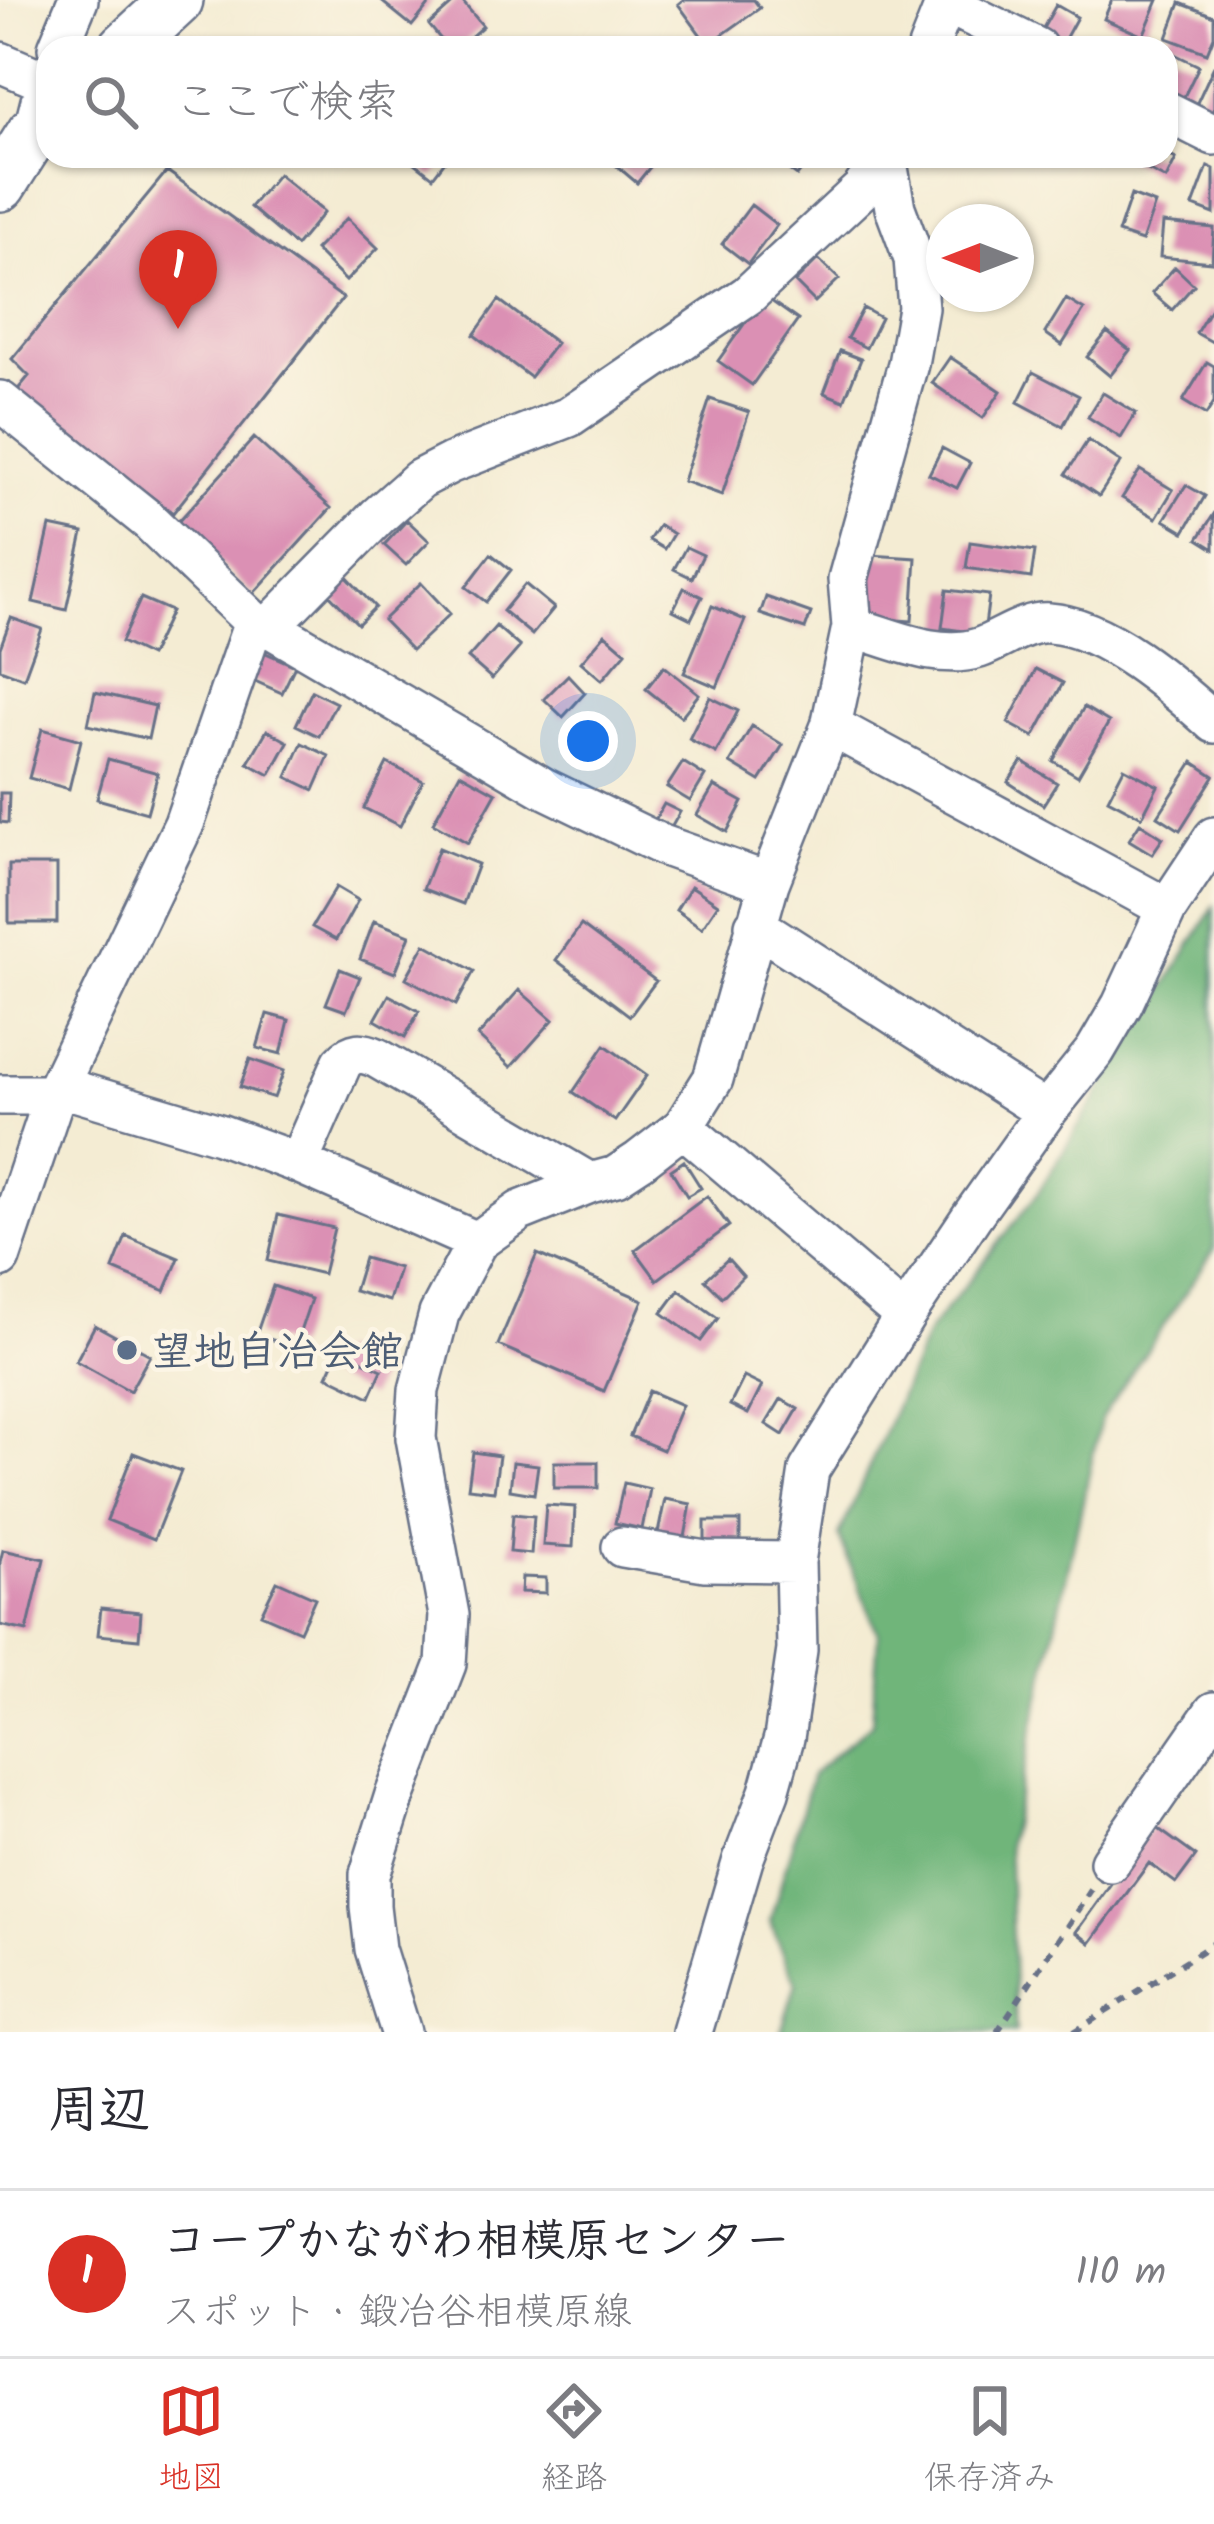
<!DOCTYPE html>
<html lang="ja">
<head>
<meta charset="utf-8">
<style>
  :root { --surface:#fff; --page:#f2f2f3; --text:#2b2b33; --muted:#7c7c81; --line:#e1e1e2; --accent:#d93025 }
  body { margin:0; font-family:Kalam,"Klee One",sans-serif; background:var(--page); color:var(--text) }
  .compass { position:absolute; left:926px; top:204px; width:108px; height:108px; border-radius:50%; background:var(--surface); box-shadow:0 3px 9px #0004; rotate:270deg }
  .you { position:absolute; left:588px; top:741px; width:42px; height:42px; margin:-30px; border:9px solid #fff; border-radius:50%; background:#1a73e8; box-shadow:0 0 0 18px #1a73e833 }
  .badge { display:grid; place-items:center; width:78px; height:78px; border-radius:50%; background:var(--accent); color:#fff; font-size:39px; font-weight:700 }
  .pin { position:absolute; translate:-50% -99px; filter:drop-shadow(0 3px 6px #0008) }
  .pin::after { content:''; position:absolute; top:63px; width:42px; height:36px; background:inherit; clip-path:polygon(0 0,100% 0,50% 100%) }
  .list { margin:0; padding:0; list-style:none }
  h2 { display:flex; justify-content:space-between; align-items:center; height:156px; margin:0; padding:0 48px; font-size:51px }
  h2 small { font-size:39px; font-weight:400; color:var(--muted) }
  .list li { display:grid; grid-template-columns:78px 1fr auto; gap:36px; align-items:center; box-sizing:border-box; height:168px; padding:0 48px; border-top:3px solid var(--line) }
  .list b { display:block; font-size:45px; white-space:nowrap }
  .list p { margin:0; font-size:39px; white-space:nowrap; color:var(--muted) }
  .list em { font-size:39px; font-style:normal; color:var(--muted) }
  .icon { flex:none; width:66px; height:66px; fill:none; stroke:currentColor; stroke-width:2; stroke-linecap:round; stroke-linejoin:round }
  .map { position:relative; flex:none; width:1214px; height:2032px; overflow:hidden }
  .search { position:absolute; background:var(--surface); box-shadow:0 3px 9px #0004; left:36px; right:36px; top:36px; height:132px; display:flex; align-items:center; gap:30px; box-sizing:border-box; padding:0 42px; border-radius:36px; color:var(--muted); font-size:45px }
  .sheet { height:324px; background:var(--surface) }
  nav { display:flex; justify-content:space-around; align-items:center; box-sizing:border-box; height:168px; border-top:3px solid var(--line); background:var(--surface); font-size:33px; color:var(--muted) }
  nav a { display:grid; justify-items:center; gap:6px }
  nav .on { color:var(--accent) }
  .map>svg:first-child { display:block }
  .forest { fill:#6fb57a; stroke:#45726c; stroke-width:3 }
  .building { fill:#db90b4 }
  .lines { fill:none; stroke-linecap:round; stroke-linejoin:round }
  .minor-casing { stroke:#677187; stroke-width:44 }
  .major-casing { stroke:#677187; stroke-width:56 }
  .path { stroke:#677187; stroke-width:6; stroke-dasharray:9 9; stroke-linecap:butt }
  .minor { stroke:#fff; stroke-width:39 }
  .major { stroke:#fff; stroke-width:51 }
  .service-dot { fill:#5c6f8a; stroke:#fcf5e5; stroke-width:4.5 }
  .labels { text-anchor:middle; stroke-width:9; stroke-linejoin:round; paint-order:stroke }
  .service-label { font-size:42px; font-weight:bold; fill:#4e5e75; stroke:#fcf5e5; text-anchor:start }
</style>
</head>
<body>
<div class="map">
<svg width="1214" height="2032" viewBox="0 0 1214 2032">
  <rect width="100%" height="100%" fill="#fcf5e5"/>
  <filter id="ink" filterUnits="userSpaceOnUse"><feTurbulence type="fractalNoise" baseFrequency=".00833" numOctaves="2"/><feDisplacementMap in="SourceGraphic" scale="24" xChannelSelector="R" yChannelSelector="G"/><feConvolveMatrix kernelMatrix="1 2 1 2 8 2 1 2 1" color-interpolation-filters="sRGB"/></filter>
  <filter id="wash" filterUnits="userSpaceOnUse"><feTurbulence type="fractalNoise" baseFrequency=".004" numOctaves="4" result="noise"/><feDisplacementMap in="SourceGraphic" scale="48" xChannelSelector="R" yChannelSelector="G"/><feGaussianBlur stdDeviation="2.7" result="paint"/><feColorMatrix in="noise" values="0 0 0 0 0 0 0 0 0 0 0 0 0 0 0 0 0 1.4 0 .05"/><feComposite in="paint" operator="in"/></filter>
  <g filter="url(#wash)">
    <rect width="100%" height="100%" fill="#f4ecd3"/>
    <!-- forest -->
    <path class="forest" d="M1214 907V1250L1101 1419 1008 1843 1016 2032H781L796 1983 770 1922 812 1774 872 1723 878 1634 839 1536 928 1332 1035 1197Z"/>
    <g id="blocks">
      <!-- building -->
      <path class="building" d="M380 0H433L412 26Z
        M457 0H461L483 26 458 48H448L429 25Z
        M683 0H754L760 8 708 45 678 4Z
        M1112 0H1158L1143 36 1104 19Z
        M1180 3 1214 16V36L1207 53 1167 38Z
        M1056 5 1077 17 1060 48H1053L1037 39Z
        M1166 50 1199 66 1178 109 1166 103Z
        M1214 66V119L1194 109Z
        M1166 154 1176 159 1166 179 1126 159 1128 156Z
        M406 156H449L433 177Z
        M605 156H659L637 183Z
        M770 156H812L797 176Z
        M1208 166 1214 169V214L1193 206Z
        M167 171 343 298 173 513 15 393 29 376 12 359Z
        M278 174 324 212 296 246 250 207Z
        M1131 195 1155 204 1142 241 1118 233Z
        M751 205 777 225 748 264 722 244Z
        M347 218 378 248 346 281 315 250Z
        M1163 223 1214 228 1212 262 1160 257Z
        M818 259 839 279 815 302 795 282Z
        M1175 267 1194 285 1172 310 1152 293Z
        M764 296 798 320 752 385 718 361Z
        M1066 299 1084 310 1062 345 1045 333Z
        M499 300 556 343 530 377 474 335Z
        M863 308 881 318 866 348 847 338Z
        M1211 308 1214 310V343L1196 333Z
        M1107 332 1130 350 1110 376 1087 357Z
        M840 351 861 359 844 401 824 393Z
        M950 357 1001 391 983 418 932 383Z
        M1207 362 1214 366V402L1206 415 1183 401Z
        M1033 372 1079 396 1063 426 1018 402Z
        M1103 393 1136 413 1121 438 1088 417Z
        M710 399 749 412 722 495 683 481Z
        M254 438 331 508 253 594 177 523Z
        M1088 440 1121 462 1099 496 1066 474Z
        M942 448 970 463 957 488 929 474Z
        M1140 470 1173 490 1156 518 1122 498Z
        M1186 485 1205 496 1184 532 1164 520Z
        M1214 514V549L1198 539Z
        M407 520 429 541 406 565 384 545Z
        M659 525 673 534 664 549 649 540Z
        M50 526 83 533 66 610 33 602Z
        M970 542 1035 551 1031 578 966 568Z
        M686 547 703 555 692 578 674 569Z
        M491 554 511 570 486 602 466 587Z
        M870 555 916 558 912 621 867 618Z
        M341 571 375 607 358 624 323 588Z
        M421 583 450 614 412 650 383 620Z
        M525 584 554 608 532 635 503 611Z
        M684 588 702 597 691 619 673 610Z
        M947 590 989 595 984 634 942 628Z
        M766 597 811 613 805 629 760 614Z
        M141 598 171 611 150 656 121 642Z
        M712 606 745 620 717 687 684 673Z
        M11 618 42 629 24 678 0 669V648Z
        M496 626 520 647 492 679 468 658Z
        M605 634 626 652 602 680 581 662Z
        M259 650 295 666 282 693 246 677Z
        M664 666 699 694 681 717 646 689Z
        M1036 669 1063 683 1034 737 1008 723Z
        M568 675 585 693 563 717 544 699Z
        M312 691 336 703 319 736 296 725Z
        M95 692 155 706 148 739 88 725Z
        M710 697 738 711 716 753 689 739Z
        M1084 707 1109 722 1078 776 1053 761Z
        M752 726 783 745 760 781 730 763Z
        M42 729 81 740 69 789 29 778Z
        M267 730 288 742 270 775 248 763Z
        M302 743 329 756 314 790 287 777Z
        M108 759 158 773 147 813 97 799Z
        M1022 761 1057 783 1043 805 1008 782Z
        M683 762 705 776 690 801 667 787Z
        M1193 762 1214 776 1180 830 1158 816Z
        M387 763 423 781 400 826 364 808Z
        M1124 768 1158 786 1142 817 1108 799Z
        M460 773 496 793 468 843 433 823Z
        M714 786 743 802 727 832 697 815Z
        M0 793H9L8 823 0 822Z
        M664 804 680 812 671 828 655 820Z
        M1140 823 1163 838 1152 854 1129 840Z
        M439 848 478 864 463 904 423 889Z
        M9 865H57V923H9Z
        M691 886 718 904 702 928 676 910Z
        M336 887 358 900 336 940 312 927Z
        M374 921 410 935 395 973 360 959Z
        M581 925 656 981 630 1016 556 960Z
        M425 944 474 971 456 1005 406 978Z
        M340 969 360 977 346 1011 326 1004Z
        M519 990 553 1020 511 1067 478 1036Z
        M389 995 419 1011 405 1037 375 1020Z
        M267 1014 289 1020 281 1054 257 1048Z
        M605 1045 647 1075 615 1121 573 1092Z
        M250 1059 284 1071 274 1098 240 1087Z
        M684 1161 701 1188 687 1196 671 1170Z
        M707 1196 729 1226 657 1280 635 1250Z
        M278 1215 334 1228 323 1274 268 1261Z
        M126 1236 179 1258 165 1291 113 1269Z
        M537 1254 643 1300 604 1391 498 1345Z
        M364 1258 399 1268 389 1301 354 1291Z
        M728 1259 743 1276 722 1297 705 1280Z
        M273 1286 311 1299 295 1347 256 1335Z
        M679 1290 718 1318 701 1341 662 1313Z
        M95 1325 150 1355 130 1391 76 1361Z
        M339 1350 382 1370 370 1397 327 1376Z
        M744 1377 762 1386 748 1414 730 1405Z
        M649 1391 682 1405 663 1450 630 1436Z
        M781 1399 798 1409 783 1435 766 1424Z
        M473 1452 499 1456 494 1491 468 1488Z
        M133 1453 181 1471 154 1539 107 1520Z
        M513 1462 538 1465 534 1494 510 1490Z
        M554 1462H598V1488H554Z
        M624 1483 650 1489 642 1529 615 1523Z
        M665 1499 691 1504 684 1543 657 1538Z
        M546 1505 575 1507 573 1547 543 1545Z
        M513 1514 534 1516 531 1554 510 1552Z
        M705 1521H740V1554H705Z
        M3 1550 44 1559 27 1631 0 1625V1562Z
        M522 1577 546 1578V1593L521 1592Z
        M277 1581 315 1598 300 1631 261 1614Z
        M101 1608 141 1612 139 1639 98 1635Z
        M1153 1825 1196 1856 1176 1883 1149 1863 1090 1943 1076 1932Z"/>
    </g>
  </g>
  <g filter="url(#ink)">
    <use href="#blocks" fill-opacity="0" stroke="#677187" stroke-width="3"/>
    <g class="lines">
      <!-- minor casing -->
      <g class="minor-casing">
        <path id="minor" d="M946 3 1037 48
          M58 48 78 0
          M928 48 947 0
          M0 62 44 81
          M1166 111 1214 135
          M33 133 48 73
          M0 401 148 520 254 622 184 824 58 1086 0 1258
          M254 622 269 627 544 788 662 845 769 883
          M269 627 378 516 420 479 451 463 569 417 748 295 862 189 885 156
          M852 627C892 638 937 661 979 648 1002 640 1025 621 1049 623 1105 626 1173 686 1214 723
          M831 726 1167 908
          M755 925 1046 1112
          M58 1086 219 1134 298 1163 477 1242
          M0 1095H57
          M683 1127 905 1316
          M298 1163 342 1063C353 1051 361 1051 377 1058L590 1183
          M622 1547 705 1561 795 1562
          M1110 1862 1214 1712
          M401 2032 375 1949 370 1906V1874L395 1795 446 1664 449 1615 416 1438 419 1390 439 1314 477 1242 520 1211 590 1183 616 1176 639 1161 683 1127 713 1079 769 883 831 726 852 627 848 579 908 364 918 308 914 259 895 208 886 156
          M692 2032 743 1860 769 1792 784 1738 797 1650 795 1562 809 1470 905 1316 972 1216 1046 1112 1095 1051 1122 1005 1167 908 1214 837"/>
      </g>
      <!-- major casing -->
      <g class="major-casing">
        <path id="major" d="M125 48 177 0
          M0 185 33 133 48 119"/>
      </g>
      <!-- path -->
      <path class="path" d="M997 2032 1091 1890
        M1074 2032 1214 1943"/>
      <!-- minor -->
      <use href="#minor" class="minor"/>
      <!-- major -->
      <use href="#major" class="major"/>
    </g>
  </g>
  <!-- markers -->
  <circle class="service-dot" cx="127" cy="1350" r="12"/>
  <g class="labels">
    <!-- service labels -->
    <g class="service-label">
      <text x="151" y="1365">望地自治会館</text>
    </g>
  </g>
</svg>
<svg class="compass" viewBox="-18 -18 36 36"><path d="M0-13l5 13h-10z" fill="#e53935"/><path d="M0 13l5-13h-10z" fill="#7c7c81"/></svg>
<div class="you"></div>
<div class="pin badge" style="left:178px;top:329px">1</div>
<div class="search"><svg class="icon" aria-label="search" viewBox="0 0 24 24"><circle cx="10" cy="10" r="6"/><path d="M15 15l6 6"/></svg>ここで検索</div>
</div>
<section class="sheet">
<h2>周辺<small></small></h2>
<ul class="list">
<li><span class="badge">1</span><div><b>コープかながわ相模原センター</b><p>スポット · 鍛冶谷相模原線</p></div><em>110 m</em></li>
</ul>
</section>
<nav>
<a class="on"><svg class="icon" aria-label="map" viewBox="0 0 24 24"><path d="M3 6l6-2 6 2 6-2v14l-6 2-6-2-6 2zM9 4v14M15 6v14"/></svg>地図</a>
<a><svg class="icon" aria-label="directions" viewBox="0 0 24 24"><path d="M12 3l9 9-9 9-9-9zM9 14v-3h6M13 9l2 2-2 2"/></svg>経路</a>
<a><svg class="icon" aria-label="saved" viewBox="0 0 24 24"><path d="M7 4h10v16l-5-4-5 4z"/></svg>保存済み</a>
</nav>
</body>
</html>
